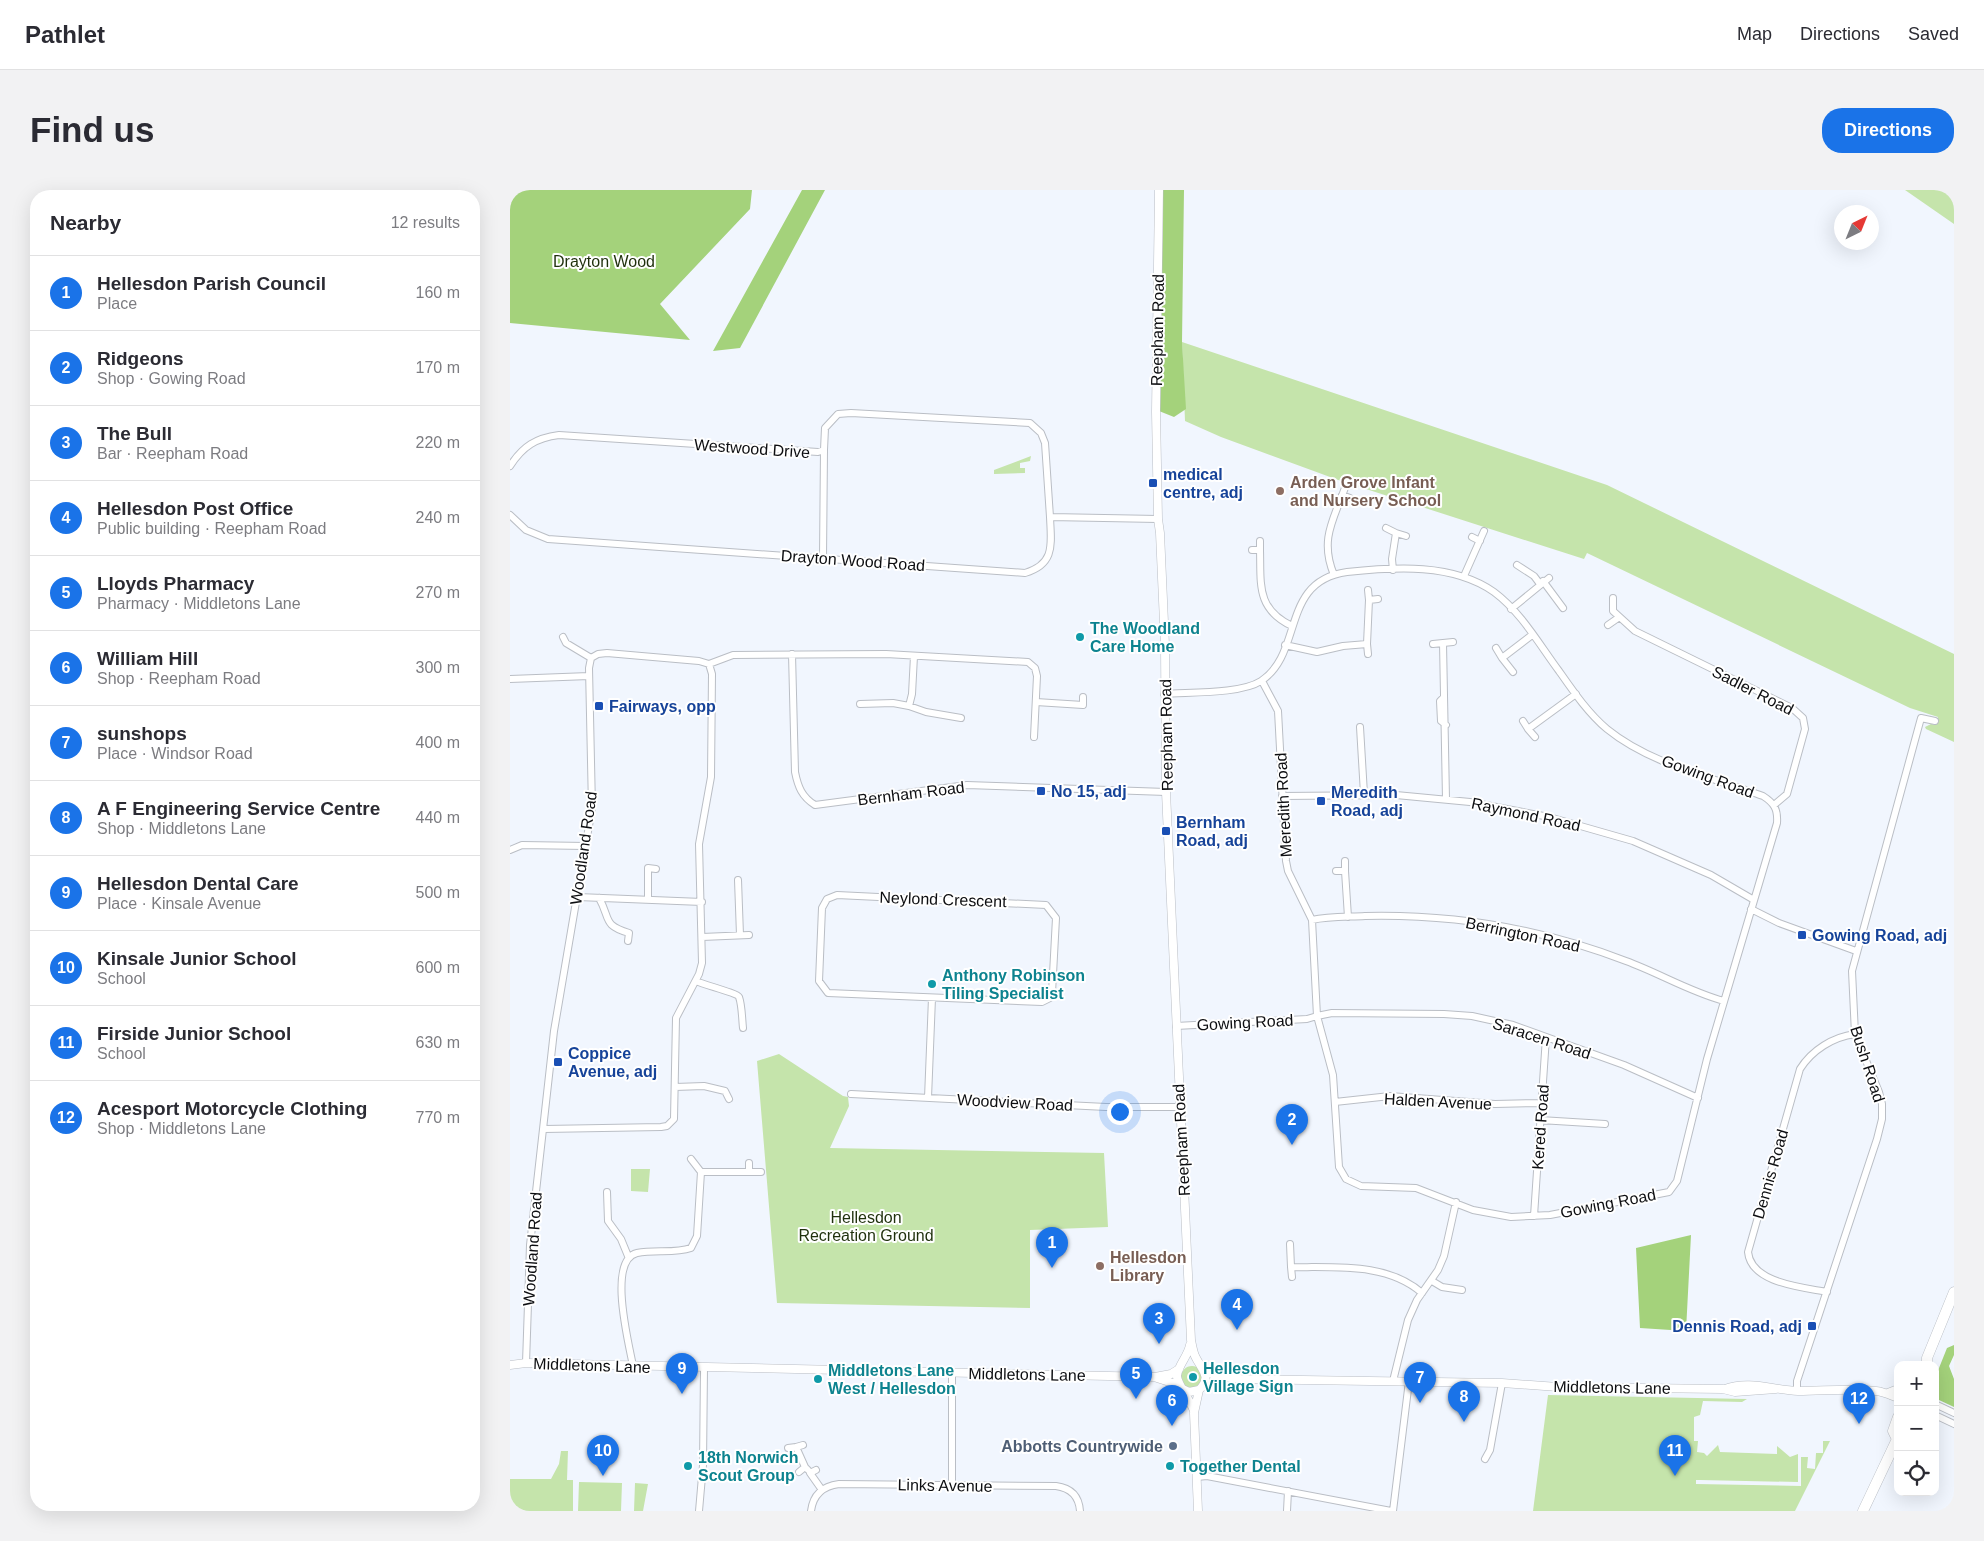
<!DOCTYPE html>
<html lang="en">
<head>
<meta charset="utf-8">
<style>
  :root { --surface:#fff; --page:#f2f2f3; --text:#2b2b33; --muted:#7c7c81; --line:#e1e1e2; --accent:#1a73e8 }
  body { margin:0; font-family:Helvetica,sans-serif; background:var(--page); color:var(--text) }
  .controls { position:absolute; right:15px; bottom:15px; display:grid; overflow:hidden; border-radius:10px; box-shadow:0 5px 20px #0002 }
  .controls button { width:45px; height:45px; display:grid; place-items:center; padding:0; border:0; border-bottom:1px solid var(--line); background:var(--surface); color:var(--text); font:25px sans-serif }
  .compass { position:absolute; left:1324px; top:15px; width:45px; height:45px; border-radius:50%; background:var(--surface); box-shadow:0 5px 20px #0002; rotate:43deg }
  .you { position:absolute; left:609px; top:921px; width:18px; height:18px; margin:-12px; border:4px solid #fff; border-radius:50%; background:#1a73e8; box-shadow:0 0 0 8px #1a73e833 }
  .badge { display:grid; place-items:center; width:32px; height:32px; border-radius:50%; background:var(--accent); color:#fff; font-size:16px; font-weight:700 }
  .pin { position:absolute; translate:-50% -41px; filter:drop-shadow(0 1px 2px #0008) }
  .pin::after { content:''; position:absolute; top:26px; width:18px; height:15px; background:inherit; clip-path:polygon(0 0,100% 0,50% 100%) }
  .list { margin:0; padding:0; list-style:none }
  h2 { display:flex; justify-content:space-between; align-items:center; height:65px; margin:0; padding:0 20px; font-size:21px }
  h2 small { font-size:16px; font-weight:400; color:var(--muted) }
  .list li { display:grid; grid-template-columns:32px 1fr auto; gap:15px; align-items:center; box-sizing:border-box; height:75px; padding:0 20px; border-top:1px solid var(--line) }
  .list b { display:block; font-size:19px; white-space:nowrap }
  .list p { margin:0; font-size:16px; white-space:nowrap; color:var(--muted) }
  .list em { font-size:16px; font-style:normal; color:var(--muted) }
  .icon { flex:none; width:28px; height:28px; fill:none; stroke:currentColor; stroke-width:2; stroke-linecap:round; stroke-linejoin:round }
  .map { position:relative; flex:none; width:1444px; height:1321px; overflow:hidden; border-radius:20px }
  header { display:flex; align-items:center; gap:30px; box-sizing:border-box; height:70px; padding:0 25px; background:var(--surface); border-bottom:1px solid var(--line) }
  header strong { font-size:24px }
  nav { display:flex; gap:28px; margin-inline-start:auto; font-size:18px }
  .intro { display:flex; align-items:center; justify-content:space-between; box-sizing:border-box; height:120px; padding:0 30px }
  h1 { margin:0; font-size:35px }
  .button { padding:12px 22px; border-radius:20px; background:var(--accent); color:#fff; font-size:18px; font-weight:700 }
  main { display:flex; gap:30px; padding:0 30px }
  aside { flex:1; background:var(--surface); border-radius:20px; box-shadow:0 5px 20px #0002 }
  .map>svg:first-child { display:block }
  .green { fill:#c5e4ab }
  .forest { fill:#a4d27b }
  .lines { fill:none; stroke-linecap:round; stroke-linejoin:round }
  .minor-casing { stroke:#babec5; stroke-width:8 }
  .tertiary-casing { stroke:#babec5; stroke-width:9 }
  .trunk-casing { stroke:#babec5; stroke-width:11 }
  .minor { stroke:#fff; stroke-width:6 }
  .tertiary { stroke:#fff; stroke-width:8 }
  .trunk { stroke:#fff; stroke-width:10 }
  .transit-dot { fill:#1a4fb4; stroke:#fff; stroke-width:2 }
  .education-dot { fill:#8d6e63; stroke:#fff; stroke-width:2 }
  .culture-dot { fill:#0f9aa8; stroke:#fff; stroke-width:2 }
  .service-dot { fill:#5c6f8a; stroke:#fff; stroke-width:2 }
  .labels { text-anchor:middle; stroke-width:4; stroke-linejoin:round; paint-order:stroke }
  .park-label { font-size:16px; fill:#1f300c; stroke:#fff }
  .street-label { font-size:16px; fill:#0d0e11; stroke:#fff }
  .transit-label { font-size:16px; font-weight:bold; fill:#164399; stroke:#fff; text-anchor:start }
  .education-label { font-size:16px; font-weight:bold; fill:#785e54; stroke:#fff; text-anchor:start }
  .culture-label { font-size:16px; font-weight:bold; fill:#0d838f; stroke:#fff; text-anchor:start }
  .service-label { font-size:16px; font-weight:bold; fill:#4e5e75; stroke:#fff; text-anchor:end }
</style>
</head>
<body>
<header>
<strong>Pathlet</strong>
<nav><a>Map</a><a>Directions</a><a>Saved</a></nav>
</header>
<div class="intro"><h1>Find us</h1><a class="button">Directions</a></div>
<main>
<aside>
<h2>Nearby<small>12 results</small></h2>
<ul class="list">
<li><span class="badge">1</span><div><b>Hellesdon Parish Council</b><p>Place</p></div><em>160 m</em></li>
<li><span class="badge">2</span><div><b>Ridgeons</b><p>Shop · Gowing Road</p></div><em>170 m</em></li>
<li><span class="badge">3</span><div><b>The Bull</b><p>Bar · Reepham Road</p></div><em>220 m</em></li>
<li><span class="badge">4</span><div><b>Hellesdon Post Office</b><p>Public building · Reepham Road</p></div><em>240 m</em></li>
<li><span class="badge">5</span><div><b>Lloyds Pharmacy</b><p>Pharmacy · Middletons Lane</p></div><em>270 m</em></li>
<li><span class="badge">6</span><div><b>William Hill</b><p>Shop · Reepham Road</p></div><em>300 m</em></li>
<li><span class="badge">7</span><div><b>sunshops</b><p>Place · Windsor Road</p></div><em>400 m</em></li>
<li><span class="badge">8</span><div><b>A F Engineering Service Centre</b><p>Shop · Middletons Lane</p></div><em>440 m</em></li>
<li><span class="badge">9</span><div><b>Hellesdon Dental Care</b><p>Place · Kinsale Avenue</p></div><em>500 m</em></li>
<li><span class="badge">10</span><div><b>Kinsale Junior School</b><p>School</p></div><em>600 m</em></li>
<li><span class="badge">11</span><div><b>Firside Junior School</b><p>School</p></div><em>630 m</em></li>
<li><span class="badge">12</span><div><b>Acesport Motorcycle Clothing</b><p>Shop · Middletons Lane</p></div><em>770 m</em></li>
</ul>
</aside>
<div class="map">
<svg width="1444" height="1321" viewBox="0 0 1444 1321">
  <rect width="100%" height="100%" fill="#f1f6fe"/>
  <!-- green -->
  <path class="green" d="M1395 0H1444V34Z
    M672 152 1097 295 1444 464V552L1416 539 1415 537 1421 534 1426 535 1428 527 1400 518 1077 363 1074 369 831 291 711 247 675 231Z
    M521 266 520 271 510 273V278H515V283L484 284V280Z
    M269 864 333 906 338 907 339 916 320 958 594 963 598 1037 520 1040V1118L267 1113 247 871Z
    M121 979H140L138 1002 121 1001Z
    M671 1187a11 11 0 1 1 22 0a11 11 0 1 1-22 0Z
    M1038 1205 1237 1209 1232 1212 1193 1211 1190 1225 1184 1227V1251H1188L1187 1262 1194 1263 1197 1266 1208 1255 1210 1262 1267 1264V1256L1280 1267 1288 1264V1292L1190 1290H1186V1294L1291 1296V1267H1298L1297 1278 1305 1279 1306 1263H1313V1251H1320L1285 1321H1023Z
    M51 1261H58L57 1290H63V1321H0V1289H41L49 1274Z
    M69 1292 112 1293 111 1321H68Z
    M125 1293 138 1294 133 1321H124Z"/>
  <!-- forest -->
  <path class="forest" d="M0 0H242L240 19 150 114 180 150 0 133Z
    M292 0H315L230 158 203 161Z
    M653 0H674L672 152 676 219 664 227 649 221Z
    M1181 1045 1176 1141 1130 1138 1126 1058Z
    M1444 1155V1165L1439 1176 1444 1189V1217L1429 1210 1425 1206V1188L1437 1158Z"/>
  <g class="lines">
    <!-- minor casing -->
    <g class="minor-casing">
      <path id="minor" d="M0 276C13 256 26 248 49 245L308 262 314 260 315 238 328 224 341 223 520 233 531 243 535 253 540 327
        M832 305 840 308
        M0 325 16 340 38 349 515 383C546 374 541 353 540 327L648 329
        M876 338 886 343
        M962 347 970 351
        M750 351V360
        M742 360H750C751 394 746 419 782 436
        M313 368 314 260
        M1007 375 1024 386 1030 394
        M883 380 882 369 886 343 896 346
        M824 385C809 349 824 329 836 295
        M954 386 974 341
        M1033 391 1053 418
        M858 400 859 410
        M1103 408V421L1125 441 1282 518 1293 528 1295 539 1277 604 1264 615
        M1001 419 1039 388
        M1098 435 1108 428
        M53 447 56 453 81 468
        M857 454 859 410 868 409
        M923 454 933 453
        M775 455 807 462 833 456 857 454 858 464
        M986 458 992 468
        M282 464 285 582C288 597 292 607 305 615L457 595 656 602
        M1003 482 992 468 1022 445
        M0 489 79 486
        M752 491 768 521 776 671 778 681 802 730 807 826 822 823 934 824 962 826 1003 835 1114 875 1188 908
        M654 504C679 502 731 504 751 491 794 463 770 391 837 382 885 377 943 373 984 402 1011 422 1029 454 1049 481 1063 501 1078 523 1097 539 1140 574 1201 587 1253 606 1264 613 1268 619 1267 633L1197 869 1167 991 1159 1002 1040 1025 1001 1027 963 1020 906 998 851 996 836 989 829 977 823 885 807 826 797 829 666 836
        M932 509 930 511 931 531 936 535
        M526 512 573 515V507
        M350 514 383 513 399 516 402 504 404 466
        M399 516 416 522 451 528
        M1013 531 1018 539 1066 504
        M850 537 854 604
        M1018 539 1025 547
        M772 606 886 605 960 612 1039 627 1123 651 1201 685 1244 710
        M936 609 933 453 943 452
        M0 660 12 655 76 656
        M835 671V681
        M826 681H835L838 727
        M228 690 230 745
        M327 705 536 715 546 728 542 803 540 808 532 812 318 803 309 791 312 718 317 709Z
        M68 707 192 712
        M89 708C101 729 92 735 119 743L118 751
        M138 710V678L146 679
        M1241 719 1269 733 1346 761
        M802 730C819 726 838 727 855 726 944 724 1033 739 1116 771 1149 783 1180 802 1214 811
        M192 747 239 745
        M186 791C194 795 227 803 229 807 232 815 232 829 233 838
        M165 897 194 896 215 901 219 909
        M341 904 596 917H669
        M418 908 422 808
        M825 912 880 906 985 914 1031 913
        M1030 930 1095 934
        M34 939 151 937 157 936 164 929 166 828 189 784 192 773 189 654 201 587 202 484 199 474
        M181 969 191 982
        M239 973V982
        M97 1002 98 1031 111 1049 118 1066
        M1024 1026 1036 847
        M780 1054 781 1077
        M782 1087 781 1077C824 1078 877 1072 912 1103
        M922 1091 932 1097 952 1100
        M1317 1102C1291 1097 1241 1093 1238 1062L1290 879C1302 860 1323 847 1345 844
        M16 1173 20 1055 44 841 82 618 79 478 81 468 88 464 97 463 189 471 199 474 223 465 376 464 518 472 525 478 527 486 524 547
        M123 1176C119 1154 97 1070 127 1063 145 1059 164 1064 181 1058L187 1046 191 982H251
        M883 1191 898 1130 907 1110 928 1080 934 1066 946 1012
        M1287 1201V1191L1367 949 1372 929V914L1369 902 1345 844 1342 781 1411 528 1425 531
        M1425 1214 1444 1223
        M1425 1225 1444 1234
        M293 1255 286 1257 295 1277
        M278 1258 286 1257
        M975 1269 980 1260 992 1193
        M306 1280 300 1283 312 1300
        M289 1282 295 1277 298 1280
        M687 1287 697 1286 881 1321
        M442 1296V1184
        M189 1321 193 1275 194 1178
        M301 1321C303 1305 313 1296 329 1294L546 1296C561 1298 569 1306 570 1321
        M777 1321 778 1301
        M883 1321 899 1191"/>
    </g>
    <!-- tertiary casing -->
    <g class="tertiary-casing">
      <path id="tertiary" d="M649 0 646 222 648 329 650 343 655 455 656 602 681 1150C682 1155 683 1161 685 1166 691 1179 703 1187 689 1200L679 1202 673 1199
        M680 1155C678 1166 669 1174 667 1185 666 1193 681 1211 684 1221
        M0 1175 16 1173 645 1187 661 1184 669 1179
        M694 1179 705 1186 731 1189 992 1193 1048 1197 1213 1199 1225 1202 1266 1199
        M647 1188 669 1195
        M1215 1199C1239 1190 1263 1200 1288 1201 1314 1201 1341 1198 1366 1201 1375 1202 1380 1205 1388 1208
        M1378 1203 1388 1199
        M688 1321 684 1223 689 1200"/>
    </g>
    <!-- trunk casing -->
    <g class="trunk-casing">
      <path id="trunk" d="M1417 1175V1168L1444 1102
        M1386 1247 1383 1241 1388 1227
        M1353 1321 1388 1247"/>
    </g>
    <!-- minor -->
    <use href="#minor" class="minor"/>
    <!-- tertiary -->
    <use href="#tertiary" class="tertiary"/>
    <!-- trunk -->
    <use href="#trunk" class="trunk"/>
  </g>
  <!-- markers -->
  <g class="transit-dot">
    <rect x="638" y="288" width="10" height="10" rx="2.5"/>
    <rect x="84" y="511" width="10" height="10" rx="2.5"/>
    <rect x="526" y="596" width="10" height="10" rx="2.5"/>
    <rect x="806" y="606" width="10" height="10" rx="2.5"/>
    <rect x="651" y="636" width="10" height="10" rx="2.5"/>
    <rect x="1287" y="740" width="10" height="10" rx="2.5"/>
    <rect x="43" y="867" width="10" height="10" rx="2.5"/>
    <rect x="1297" y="1131" width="10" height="10" rx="2.5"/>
  </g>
  <g class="education-dot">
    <circle cx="770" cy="301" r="5"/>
    <circle cx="590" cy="1076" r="5"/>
  </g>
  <g class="culture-dot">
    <circle cx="570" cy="447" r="5"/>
    <circle cx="422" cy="794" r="5"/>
    <circle cx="683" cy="1187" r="5"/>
    <circle cx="308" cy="1189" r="5"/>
    <circle cx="178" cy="1276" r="5"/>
    <circle cx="660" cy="1276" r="5"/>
  </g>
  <circle class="service-dot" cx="663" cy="1256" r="5"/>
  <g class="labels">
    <!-- park labels -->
    <g class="park-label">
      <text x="94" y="77">Drayton Wood</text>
      <text x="356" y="1033">Hellesdon<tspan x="356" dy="18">Recreation Ground</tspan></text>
    </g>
    <!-- street labels -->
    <g class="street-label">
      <text transform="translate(647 140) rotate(-89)" y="6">Reepham Road</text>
      <text transform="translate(242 258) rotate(4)" y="6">Westwood Drive</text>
      <text transform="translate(343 370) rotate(4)" y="6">Drayton Wood Road</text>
      <text transform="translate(1243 500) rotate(27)" y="6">Sadler Road</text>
      <text transform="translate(656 545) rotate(-91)" y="6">Reepham Road</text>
      <text transform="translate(1198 586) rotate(20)" y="6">Gowing Road</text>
      <text transform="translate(401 603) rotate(-7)" y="6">Bernham Road</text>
      <text transform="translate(773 615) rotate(-93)" y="6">Meredith Road</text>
      <text transform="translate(1016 624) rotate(12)" y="6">Raymond Road</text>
      <text transform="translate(73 658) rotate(-82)" y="6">Woodland Road</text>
      <text transform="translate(433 709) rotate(2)" y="6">Neylond Crescent</text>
      <text transform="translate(1013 744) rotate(12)" y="6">Berrington Road</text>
      <text transform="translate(735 832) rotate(-3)" y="6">Gowing Road</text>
      <text transform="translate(1032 848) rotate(18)" y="6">Saracen Road</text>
      <text transform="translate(1358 874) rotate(72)" y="6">Bush Road</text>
      <text transform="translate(928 911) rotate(3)" y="6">Halden Avenue</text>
      <text transform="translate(505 912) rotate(3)" y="6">Woodview Road</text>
      <text transform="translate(1030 937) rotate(-86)" y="6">Kered Road</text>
      <text transform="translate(671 950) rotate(-93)" y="6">Reepham Road</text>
      <text transform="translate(1260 984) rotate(-74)" y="6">Dennis Road</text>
      <text transform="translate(1098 1013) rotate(-11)" y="6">Gowing Road</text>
      <text transform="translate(22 1059) rotate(-86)" y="6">Woodland Road</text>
      <text transform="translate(82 1175) rotate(2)" y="6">Middletons Lane</text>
      <text transform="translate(517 1184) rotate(1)" y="6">Middletons Lane</text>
      <text transform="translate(1102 1197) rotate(1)" y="6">Middletons Lane</text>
      <text transform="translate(435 1295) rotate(1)" y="6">Links Avenue</text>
    </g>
    <!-- transit labels -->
    <g class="transit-label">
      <text x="653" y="290">medical<tspan x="653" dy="18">centre, adj</tspan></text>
      <text x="99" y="522">Fairways, opp</text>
      <text x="541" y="607">No 15, adj</text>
      <text x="821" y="608">Meredith<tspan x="821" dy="18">Road, adj</tspan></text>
      <text x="666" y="638">Bernham<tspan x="666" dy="18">Road, adj</tspan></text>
      <text x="1302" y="751">Gowing Road, adj</text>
      <text x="58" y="869">Coppice<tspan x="58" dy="18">Avenue, adj</tspan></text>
      <text x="1292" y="1142" text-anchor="end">Dennis Road, adj</text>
    </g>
    <!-- education labels -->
    <g class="education-label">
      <text x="780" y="298">Arden Grove Infant<tspan x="780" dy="18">and Nursery School</tspan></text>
      <text x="600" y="1073">Hellesdon<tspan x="600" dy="18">Library</tspan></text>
    </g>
    <!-- culture labels -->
    <g class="culture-label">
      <text x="580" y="444">The Woodland<tspan x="580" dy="18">Care Home</tspan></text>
      <text x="432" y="791">Anthony Robinson<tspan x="432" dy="18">Tiling Specialist</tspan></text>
      <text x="693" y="1184">Hellesdon<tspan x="693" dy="18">Village Sign</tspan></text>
      <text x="318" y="1186">Middletons Lane<tspan x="318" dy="18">West / Hellesdon</tspan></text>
      <text x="188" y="1273">18th Norwich<tspan x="188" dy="18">Scout Group</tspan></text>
      <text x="670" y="1282">Together Dental</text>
    </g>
    <!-- service labels -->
    <g class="service-label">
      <text x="653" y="1262">Abbotts Countrywide</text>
    </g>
  </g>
</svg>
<div class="controls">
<button>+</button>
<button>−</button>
<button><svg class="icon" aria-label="locate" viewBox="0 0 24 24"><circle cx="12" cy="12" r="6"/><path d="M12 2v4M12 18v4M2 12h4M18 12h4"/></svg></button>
</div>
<svg class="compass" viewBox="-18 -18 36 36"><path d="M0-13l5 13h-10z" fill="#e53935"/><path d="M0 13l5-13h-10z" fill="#7c7c81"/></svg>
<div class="you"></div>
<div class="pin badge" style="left:542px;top:1078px">1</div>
<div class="pin badge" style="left:782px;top:955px">2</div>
<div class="pin badge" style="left:649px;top:1154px">3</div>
<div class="pin badge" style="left:727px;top:1140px">4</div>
<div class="pin badge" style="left:626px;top:1209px">5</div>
<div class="pin badge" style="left:662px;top:1236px">6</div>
<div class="pin badge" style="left:910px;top:1213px">7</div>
<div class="pin badge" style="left:954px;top:1232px">8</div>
<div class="pin badge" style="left:172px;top:1204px">9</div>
<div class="pin badge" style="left:93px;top:1286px">10</div>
<div class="pin badge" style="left:1165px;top:1286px">11</div>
<div class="pin badge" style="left:1349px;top:1234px">12</div>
</div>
</main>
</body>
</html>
